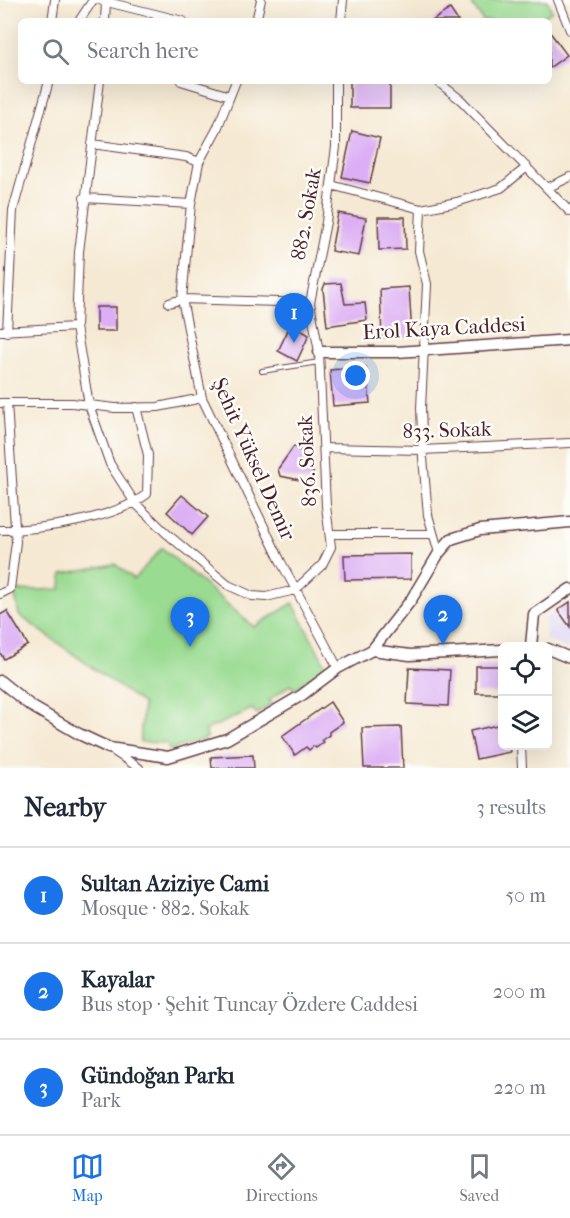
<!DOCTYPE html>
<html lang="en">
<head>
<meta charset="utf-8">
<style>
  :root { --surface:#fff; --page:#f2f2f3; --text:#1f2937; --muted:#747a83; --line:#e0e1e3; --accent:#1a73e8 }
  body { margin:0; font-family:"IM FELL French Canon",serif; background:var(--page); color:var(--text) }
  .controls { position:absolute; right:18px; bottom:18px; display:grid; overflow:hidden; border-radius:9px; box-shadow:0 6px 24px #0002 }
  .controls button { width:54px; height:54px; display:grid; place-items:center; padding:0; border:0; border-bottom:2px solid var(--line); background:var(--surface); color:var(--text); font:30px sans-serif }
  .you { position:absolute; left:356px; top:376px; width:21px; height:21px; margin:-15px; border:4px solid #fff; border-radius:50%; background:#1a73e8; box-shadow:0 0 0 9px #1a73e833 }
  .badge { display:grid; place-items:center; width:39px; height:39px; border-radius:50%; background:var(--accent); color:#fff; font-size:20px; font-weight:700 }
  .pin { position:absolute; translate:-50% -50px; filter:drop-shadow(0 2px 3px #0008) }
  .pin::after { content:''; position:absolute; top:32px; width:21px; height:18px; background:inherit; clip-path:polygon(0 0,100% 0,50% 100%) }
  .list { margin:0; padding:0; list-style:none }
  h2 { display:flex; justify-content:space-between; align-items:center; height:78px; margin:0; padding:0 24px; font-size:26px }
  h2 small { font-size:20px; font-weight:400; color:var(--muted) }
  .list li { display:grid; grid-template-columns:39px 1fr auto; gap:18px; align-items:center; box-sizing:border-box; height:96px; padding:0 24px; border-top:2px solid var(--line) }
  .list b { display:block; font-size:22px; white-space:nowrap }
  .list p { margin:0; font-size:20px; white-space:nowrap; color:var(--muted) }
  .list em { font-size:20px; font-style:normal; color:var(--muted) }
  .icon { flex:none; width:33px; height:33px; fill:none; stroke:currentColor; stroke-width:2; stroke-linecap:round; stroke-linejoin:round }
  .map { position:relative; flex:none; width:570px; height:768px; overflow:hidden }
  .search { position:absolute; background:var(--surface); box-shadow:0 6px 24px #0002; left:18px; right:18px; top:18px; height:66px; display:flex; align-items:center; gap:15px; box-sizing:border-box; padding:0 21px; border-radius:9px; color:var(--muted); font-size:22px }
  .sheet { height:366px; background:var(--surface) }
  nav { display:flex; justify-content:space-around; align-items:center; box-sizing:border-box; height:84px; border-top:2px solid var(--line); background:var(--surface); font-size:16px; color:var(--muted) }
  nav a { display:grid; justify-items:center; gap:3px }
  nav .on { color:var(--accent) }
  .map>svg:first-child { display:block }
  .built { fill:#ded5f5 }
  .green { fill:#9adb92; stroke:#727d5e; stroke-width:1.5 }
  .building { fill:#dbaef5 }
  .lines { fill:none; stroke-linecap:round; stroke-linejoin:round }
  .service-casing { stroke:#643d44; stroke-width:6 }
  .minor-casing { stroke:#643d44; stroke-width:10 }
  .tertiary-casing { stroke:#643d44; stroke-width:13 }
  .service { stroke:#fff; stroke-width:4 }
  .minor { stroke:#fff; stroke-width:8 }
  .tertiary { stroke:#fff; stroke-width:10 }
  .labels { text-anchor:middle; stroke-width:5; stroke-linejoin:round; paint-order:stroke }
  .street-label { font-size:21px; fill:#4a1f2b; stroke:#fdfcf7 }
</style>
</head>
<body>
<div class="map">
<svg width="570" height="768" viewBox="0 0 570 768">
  <rect width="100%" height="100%" fill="#fdfcf7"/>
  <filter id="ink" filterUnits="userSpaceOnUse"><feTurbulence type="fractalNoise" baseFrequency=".0167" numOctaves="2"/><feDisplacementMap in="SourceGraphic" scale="12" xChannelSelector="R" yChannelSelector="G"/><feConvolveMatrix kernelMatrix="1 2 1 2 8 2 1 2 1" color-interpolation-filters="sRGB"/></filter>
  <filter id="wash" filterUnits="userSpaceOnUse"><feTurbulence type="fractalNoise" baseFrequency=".008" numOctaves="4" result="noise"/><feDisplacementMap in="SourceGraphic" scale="24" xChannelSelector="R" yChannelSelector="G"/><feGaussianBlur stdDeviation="1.35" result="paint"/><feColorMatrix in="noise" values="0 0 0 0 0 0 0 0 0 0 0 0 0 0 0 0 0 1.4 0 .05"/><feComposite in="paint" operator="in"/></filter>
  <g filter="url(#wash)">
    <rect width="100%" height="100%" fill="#f5e9d3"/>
    <!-- built -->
    <path class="built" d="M570 600V650L546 640 545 619Z"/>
    <!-- green -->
    <path class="green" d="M469 0H547L552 11 538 21H483Z
      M162 548 254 627 293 603 327 668 294 689 290 685 269 700 272 703 257 714 252 709 206 730 207 738 169 750 167 743 140 742 143 704 19 615 14 591 61 589 62 574 115 564 134 579Z"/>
    <g id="blocks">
      <!-- building -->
      <path class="building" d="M450 9 458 21H432Z
        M549 31 567 55 549 68Z
        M350 81H390V108H350Z
        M352 131 380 138 370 183 342 177Z
        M338 213 366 218 359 256 331 251Z
        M378 217H405L406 249 379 250Z
        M341 283 345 304 365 303 367 320 327 326 323 289 325 284Z
        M409 287 412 336 382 338 380 289Z
        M96 307H116V331H96Z
        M291 324 309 335 297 361 278 351Z
        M366 367 370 403 333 406 330 370Z
        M294 446 299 450 311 452 310 462 313 463V477L310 478V482L280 476 278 469Z
        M182 495 208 517 192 535 167 512Z
        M411 554V579L345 580 344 555Z
        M570 602V627L558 610Z
        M7 611 28 645 4 659 0 653V615Z
        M476 666H502V693H476Z
        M409 668 450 670 448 706 407 704Z
        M330 702 343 722 329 732V735L322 740 324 742 316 748 314 746 309 750 306 747 295 755 282 736Z
        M502 724V746H509L510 752 476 759 470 731Z
        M401 727 403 768H364L362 728Z
        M253 755 254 768H212L211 757Z"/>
    </g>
  </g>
  <g filter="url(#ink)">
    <use href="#blocks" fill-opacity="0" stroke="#643d44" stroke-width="1.5"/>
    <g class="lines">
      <!-- service casing -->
      <g class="service-casing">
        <path id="service" d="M262 371 319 362"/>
      </g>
      <!-- minor casing -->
      <g class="minor-casing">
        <path id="minor" d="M99 0 183 21
          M558 0 570 30
          M52 21 55 0
          M79 21 93 0
          M105 21 106 2
          M256 21 261 0
          M341 21 343 0
          M100 81 79 252 76 327 89 405 110 464 135 503 166 533 228 585 252 596 266 597 295 590 322 565 331 547 326 506 319 352 310 303 326 222 336 147V81
          M181 81 230 96
          M236 81 217 129 199 162 191 204 182 299 202 398 281 562 338 668
          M437 81 461 100 570 212
          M92 144 186 157 199 162
          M331 185 421 209 457 202 501 188 527 167
          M547 188 570 177
          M84 198 191 204
          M421 209 419 251 427 284 421 408 423 458 428 515 439 553
          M169 303 182 299 310 303
          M0 331 76 327
          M7 332 13 210 49 81
          M0 403H72L115 408 158 407 202 398
          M325 448 422 450 570 443
          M0 530C41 530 115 519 147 494L148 455 136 407
          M331 534H433
          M0 594 10 589 16 542 7 403
          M521 746 522 768
          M112 750 139 768"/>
      </g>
      <!-- tertiary casing -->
      <g class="tertiary-casing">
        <path id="tertiary" d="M319 352H397L570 340
          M531 646 534 614 570 589
          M548 649 570 658
          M372 650 411 600 439 553 451 539 480 530 570 522
          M0 681 31 706 79 734 109 748 168 757 227 739 302 695 338 668 372 650 410 655 502 650"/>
      </g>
      <!-- service -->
      <use href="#service" class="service"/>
      <!-- minor -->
      <use href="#minor" class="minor"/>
      <!-- tertiary -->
      <use href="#tertiary" class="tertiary"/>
    </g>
  </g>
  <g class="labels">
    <!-- street labels -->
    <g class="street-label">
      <text transform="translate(306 214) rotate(-80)" y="7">882. Sokak</text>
      <text transform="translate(444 328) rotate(-3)" y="7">Erol Kaya Caddesi</text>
      <text transform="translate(447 430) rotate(-2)" y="7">833. Sokak</text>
      <text transform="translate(254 459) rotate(66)" y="7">Şehit Yüksel Demir</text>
      <text transform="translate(307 461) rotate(-93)" y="7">836. Sokak</text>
    </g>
  </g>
</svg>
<div class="controls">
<button><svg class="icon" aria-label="locate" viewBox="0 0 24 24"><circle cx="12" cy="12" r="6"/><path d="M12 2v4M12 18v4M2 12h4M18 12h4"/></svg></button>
<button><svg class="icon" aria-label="layers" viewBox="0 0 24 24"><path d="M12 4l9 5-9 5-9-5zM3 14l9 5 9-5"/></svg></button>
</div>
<div class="you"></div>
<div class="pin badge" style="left:294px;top:343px">1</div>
<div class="pin badge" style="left:443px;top:645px">2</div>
<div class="pin badge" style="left:190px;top:647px">3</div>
<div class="search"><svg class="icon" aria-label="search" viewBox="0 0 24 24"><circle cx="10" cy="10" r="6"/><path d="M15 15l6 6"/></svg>Search here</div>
</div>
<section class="sheet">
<h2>Nearby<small>3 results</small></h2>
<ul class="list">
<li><span class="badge">1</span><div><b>Sultan Aziziye Cami</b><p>Mosque · 882. Sokak</p></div><em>50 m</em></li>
<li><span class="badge">2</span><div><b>Kayalar</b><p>Bus stop · Şehit Tuncay Özdere Caddesi</p></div><em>200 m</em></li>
<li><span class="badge">3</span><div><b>Gündoğan Parkı</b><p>Park</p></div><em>220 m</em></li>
</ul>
</section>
<nav>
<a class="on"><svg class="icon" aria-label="map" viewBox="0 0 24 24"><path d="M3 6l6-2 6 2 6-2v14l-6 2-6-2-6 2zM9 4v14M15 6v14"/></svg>Map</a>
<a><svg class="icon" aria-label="directions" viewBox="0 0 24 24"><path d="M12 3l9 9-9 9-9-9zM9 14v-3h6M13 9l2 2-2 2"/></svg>Directions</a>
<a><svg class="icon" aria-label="saved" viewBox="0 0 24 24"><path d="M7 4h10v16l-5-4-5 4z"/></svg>Saved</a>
</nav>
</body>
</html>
